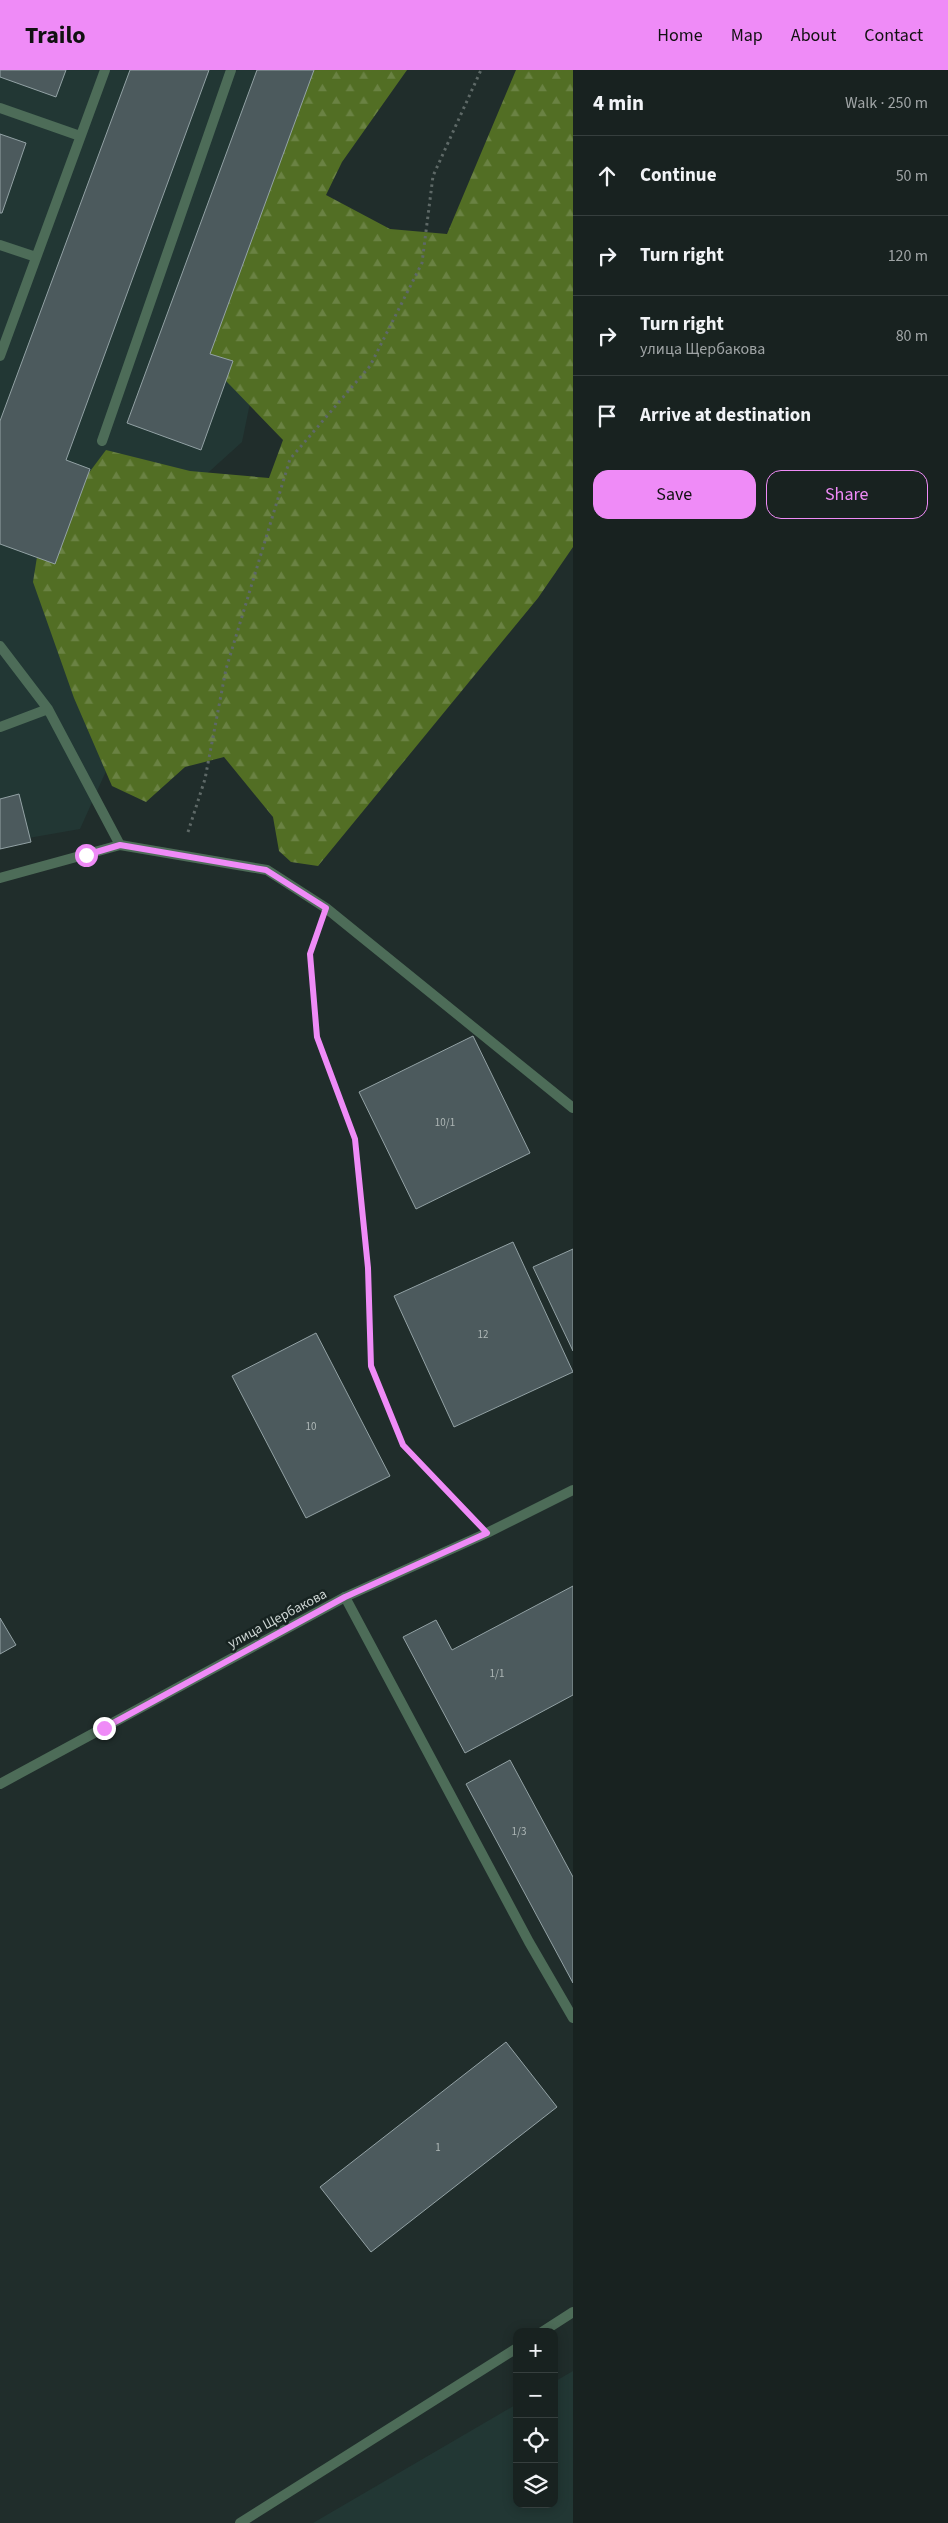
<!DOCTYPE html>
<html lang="en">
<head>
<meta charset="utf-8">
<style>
  :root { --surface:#182220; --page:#252f2d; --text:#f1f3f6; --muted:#9fa4a5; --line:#363f3e; --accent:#ef8bf7 }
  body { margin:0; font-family:"Source Sans 3",sans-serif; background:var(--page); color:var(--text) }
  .controls { position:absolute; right:15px; bottom:15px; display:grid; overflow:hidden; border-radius:10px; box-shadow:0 2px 12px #0003 }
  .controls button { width:45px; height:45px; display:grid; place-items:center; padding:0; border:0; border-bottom:1px solid var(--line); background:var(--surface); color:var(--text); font:25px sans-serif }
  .stop { position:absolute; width:15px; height:15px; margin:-11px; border:4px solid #ef8bf7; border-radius:50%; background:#fff }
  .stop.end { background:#ef8bf7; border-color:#fff; box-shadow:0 1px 5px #0008 }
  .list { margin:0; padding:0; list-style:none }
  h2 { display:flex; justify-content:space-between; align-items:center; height:65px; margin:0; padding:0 20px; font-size:21px }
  h2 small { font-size:16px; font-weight:400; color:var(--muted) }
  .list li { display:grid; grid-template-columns:32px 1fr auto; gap:15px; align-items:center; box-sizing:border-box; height:80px; padding:0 20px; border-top:1px solid var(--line) }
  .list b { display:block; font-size:19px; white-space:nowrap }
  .list p { margin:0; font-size:16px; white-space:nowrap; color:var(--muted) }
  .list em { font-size:16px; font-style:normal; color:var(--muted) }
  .actions { display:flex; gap:10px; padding:15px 20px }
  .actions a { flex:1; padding:11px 0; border:1px solid var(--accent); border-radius:15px; text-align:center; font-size:18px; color:var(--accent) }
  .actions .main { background:var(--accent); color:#111 }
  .icon { flex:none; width:28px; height:28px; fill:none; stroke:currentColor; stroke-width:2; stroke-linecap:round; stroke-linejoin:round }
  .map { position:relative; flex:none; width:573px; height:2453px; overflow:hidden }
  header { display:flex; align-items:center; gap:30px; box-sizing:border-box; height:70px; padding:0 25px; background:var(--accent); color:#111 }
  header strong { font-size:24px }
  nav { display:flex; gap:28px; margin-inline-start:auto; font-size:18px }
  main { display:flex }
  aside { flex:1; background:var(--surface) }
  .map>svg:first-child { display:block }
  .built { fill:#223734 }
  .forest { fill:url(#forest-firs) }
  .building { fill:#4c5a5d; stroke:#93a2a5 }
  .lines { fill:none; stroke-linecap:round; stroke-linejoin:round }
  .path { stroke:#5e6967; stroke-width:3; stroke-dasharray:2.5 4; stroke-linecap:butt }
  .lane { stroke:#4d6c58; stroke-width:10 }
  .street { stroke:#4d6c58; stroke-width:10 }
  .route { stroke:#ef8bf7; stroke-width:6 }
  .labels { text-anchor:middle; stroke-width:5; stroke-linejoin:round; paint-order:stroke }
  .number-label { font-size:11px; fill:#aeb7b6 }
  .street-label { font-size:14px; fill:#ced6d4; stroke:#172321 }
</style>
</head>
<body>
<header>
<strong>Trailo</strong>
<nav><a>Home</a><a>Map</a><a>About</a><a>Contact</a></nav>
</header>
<main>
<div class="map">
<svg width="573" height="2453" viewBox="0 0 573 2453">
  <defs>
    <pattern id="forest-firs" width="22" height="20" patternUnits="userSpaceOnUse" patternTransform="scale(1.25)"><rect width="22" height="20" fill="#526e24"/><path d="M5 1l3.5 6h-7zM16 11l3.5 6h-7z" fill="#6a8243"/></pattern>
  </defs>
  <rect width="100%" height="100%" fill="#202d2b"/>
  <!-- built -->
  <path class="built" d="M0 0H338L296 110 242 372 117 485 107 699 80 759 0 773Z
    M573 2301V2453H313L517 2334V2434H554V2312Z"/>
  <!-- forest -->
  <path class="forest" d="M306 0H407L342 92 326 125 390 159 447 164 516 0H573V477L538 528 318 796 291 792 279 781 273 747 224 687 185 697 146 732 112 716 74 628 33 512 40 468 106 380 190 401 269 408 283 370 199 283Z"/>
  <!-- building -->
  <path class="building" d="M0 0H66L56 27 0 7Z
    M130 0H209L66 390 90 399 55 494 0 474V351Z
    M257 0H314L210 284 233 291 201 380 127 353Z
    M0 64 26 73 2 143H0Z
    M19 724 31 772 0 779V729Z
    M473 966 530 1083 416 1139 359 1022Z
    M513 1172 573 1302 454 1357 394 1226Z
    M573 1179V1281L533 1197Z
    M316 1263 390 1406 306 1448 232 1306Z
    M573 1516V1625L465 1683 403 1567 436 1550 452 1580Z
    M0 1548 16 1575 0 1584Z
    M510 1690 573 1807V1913L466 1714Z
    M506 1972 557 2037 371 2182 320 2117Z"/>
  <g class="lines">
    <!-- path -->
    <path class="path" d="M188 762 205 709 226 599 290 389 370 296 422 193 433 106 481 0
      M318 862 310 884 317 967 355 1069 368 1198 371 1296 403 1375 469 1445"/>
    <!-- lane -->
    <path class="lane" d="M0 38 80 66
      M0 175 36 187
      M0 286 105 0
      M102 371 231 0
      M0 576 48 639 120 775
      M0 657 48 639
      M345 1527 529 1872 573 1948"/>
    <!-- street -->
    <path class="street" d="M0 808 120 775 267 800 326 838 573 1038
      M0 1714 345 1527 487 1463 573 1420
      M542 2262 573 2242
      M240 2453 517 2278"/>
  </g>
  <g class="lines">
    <!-- route -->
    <path class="route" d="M86 785 120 775 266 800 326 838 310 884 317 967 355 1069 368 1198 371 1296 403 1375 487 1463 345 1527 104 1658"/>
  </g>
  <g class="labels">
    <!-- number labels -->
    <g class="number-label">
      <text x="445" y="1056">10/1</text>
      <text x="483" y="1268">12</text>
      <text x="311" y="1360">10</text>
      <text x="497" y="1607">1/1</text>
      <text x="519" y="1765">1/3</text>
      <text x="438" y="2081">1</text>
    </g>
    <!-- street labels -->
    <g class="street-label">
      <text transform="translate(277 1548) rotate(-28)" y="5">улица Щербакова</text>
    </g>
  </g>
</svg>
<div class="controls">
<button>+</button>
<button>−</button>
<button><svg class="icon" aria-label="locate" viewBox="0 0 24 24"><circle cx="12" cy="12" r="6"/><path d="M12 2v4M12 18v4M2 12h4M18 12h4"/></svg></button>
<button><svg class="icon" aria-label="layers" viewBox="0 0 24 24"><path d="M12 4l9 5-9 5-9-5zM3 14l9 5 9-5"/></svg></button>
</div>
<div class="stop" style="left:86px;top:785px"></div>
<div class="stop end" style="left:104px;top:1658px"></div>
</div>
<aside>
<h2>4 min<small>Walk · 250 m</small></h2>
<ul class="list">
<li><svg class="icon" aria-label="ahead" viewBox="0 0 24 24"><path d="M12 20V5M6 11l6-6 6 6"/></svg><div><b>Continue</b></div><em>50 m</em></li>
<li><svg class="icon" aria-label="right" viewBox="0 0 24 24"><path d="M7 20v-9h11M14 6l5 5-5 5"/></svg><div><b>Turn right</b></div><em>120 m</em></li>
<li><svg class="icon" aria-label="right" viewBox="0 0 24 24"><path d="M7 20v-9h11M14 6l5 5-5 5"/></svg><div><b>Turn right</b><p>улица Щербакова</p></div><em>80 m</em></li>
<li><svg class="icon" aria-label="arrive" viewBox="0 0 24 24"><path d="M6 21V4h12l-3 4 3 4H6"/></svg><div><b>Arrive at destination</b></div></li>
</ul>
<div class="actions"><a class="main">Save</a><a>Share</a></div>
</aside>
</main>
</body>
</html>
